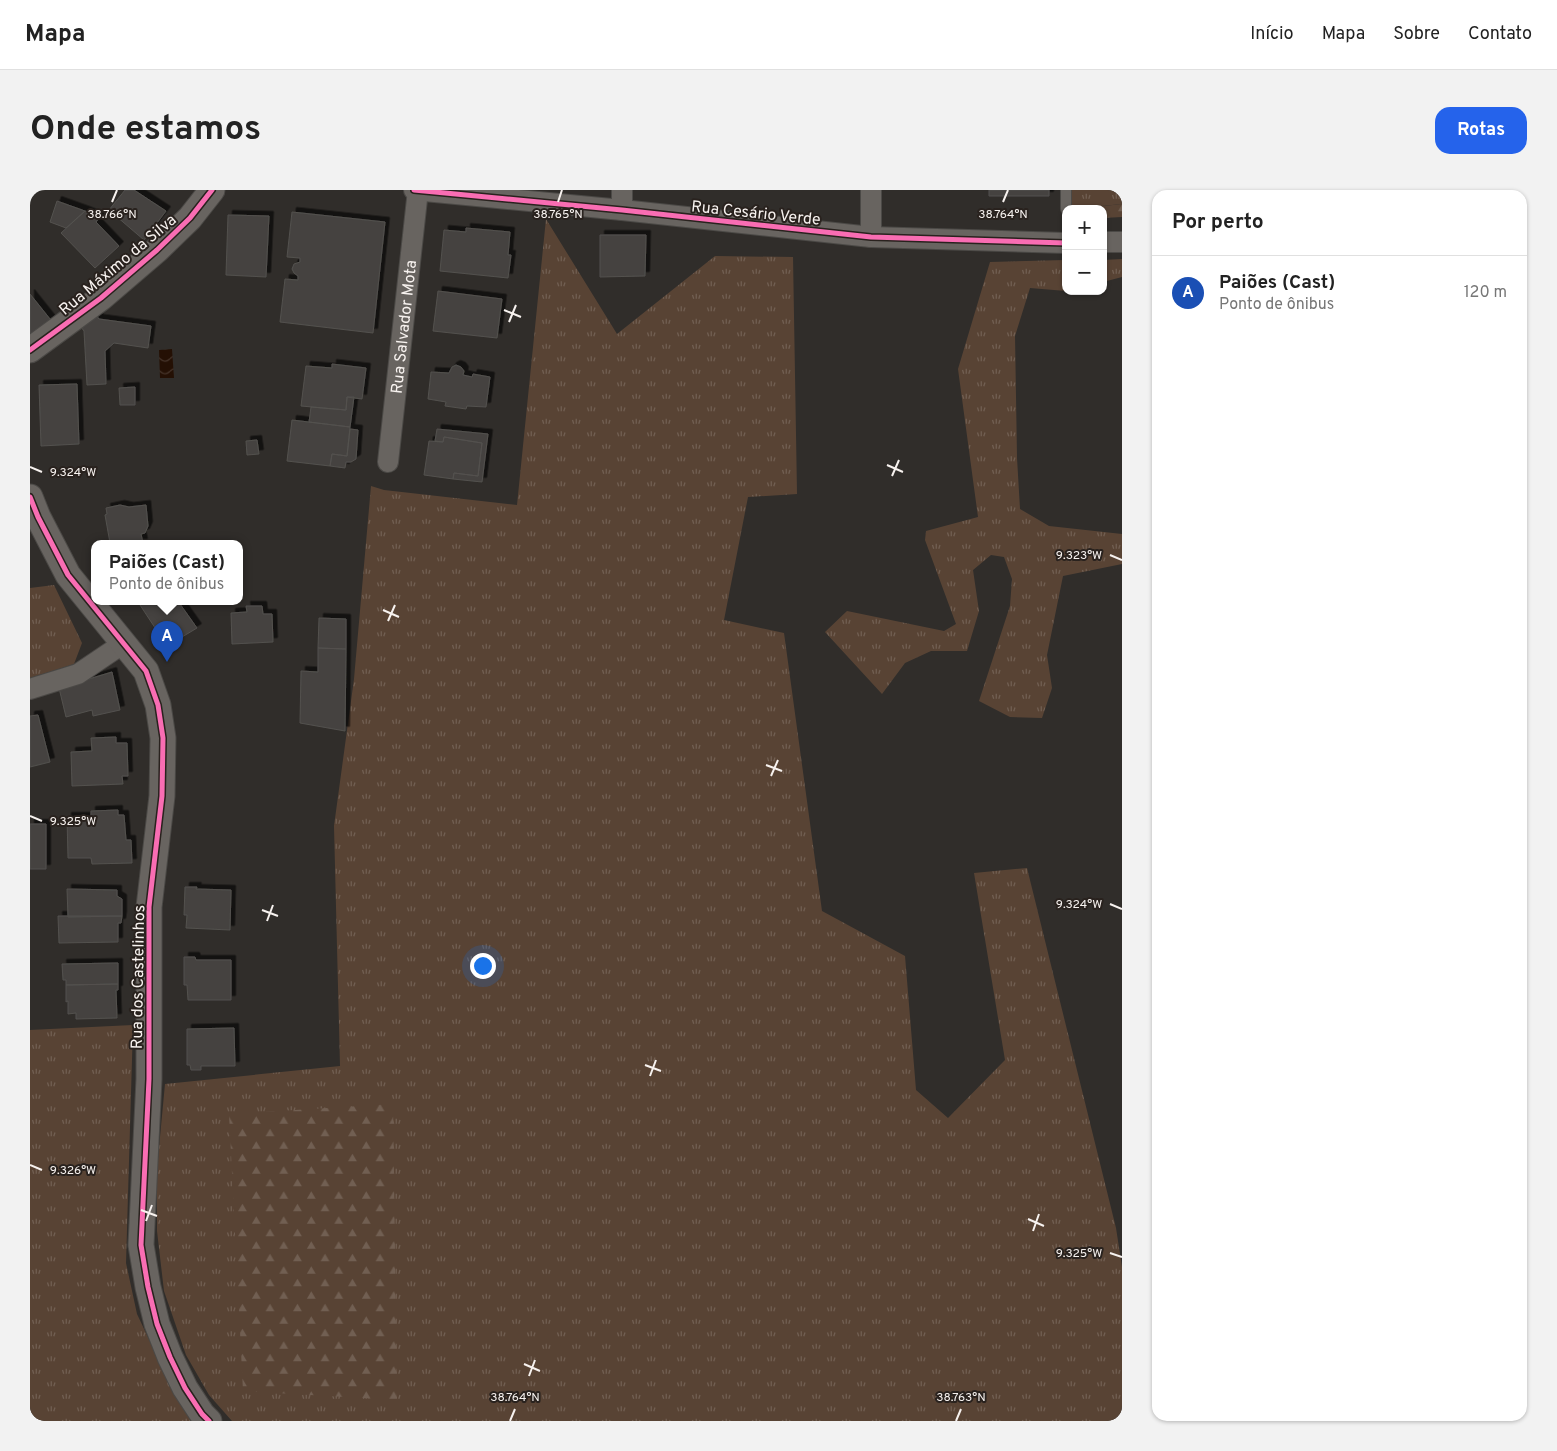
<!DOCTYPE html>
<html lang="pt">
<head>
<meta charset="utf-8">
<style>
  :root { --surface:#fff; --page:#f2f2f2; --text:#222; --muted:#767676; --line:#e0e0e0; --accent:#2563eb }
  body { margin:0; font-family:Overpass,sans-serif; background:var(--page); color:var(--text) }
  .controls { position:absolute; right:15px; top:15px; display:grid; overflow:hidden; border-radius:10px; box-shadow:0 1px 4px #0004 }
  .controls button { width:45px; height:45px; display:grid; place-items:center; padding:0; border:0; border-bottom:1px solid var(--line); background:var(--surface); color:var(--text); font:25px sans-serif }
  .you { position:absolute; left:452px; top:775px; width:18px; height:18px; margin:-12px; border:4px solid #fff; border-radius:50%; background:#1a73e8; box-shadow:0 0 0 8px #1a73e833 }
  .badge { display:grid; place-items:center; width:32px; height:32px; border-radius:50%; background:var(--accent); color:#fff; font-size:16px; font-weight:700 }
  .pin { position:absolute; translate:-50% -41px; filter:drop-shadow(0 1px 2px #0008) }
  .pin::after { content:''; position:absolute; top:26px; width:18px; height:15px; background:inherit; clip-path:polygon(0 0,100% 0,50% 100%) }
  .popup { position:absolute; left:61px; top:350px; width:152px; height:65px; box-sizing:border-box; display:grid; place-content:center; border-radius:10px; background:var(--surface); filter:drop-shadow(0 1px 4px #0005); font-size:16px; white-space:nowrap; color:var(--muted) }
  .popup b { font-size:19px; color:var(--text) }
  .popup::after { content:''; position:absolute; left:50%; top:100%; margin-left:-10px; border:10px solid transparent; border-top-color:var(--surface) }
  .list { margin:0; padding:0; list-style:none }
  h2 { display:flex; justify-content:space-between; align-items:center; height:65px; margin:0; padding:0 20px; font-size:21px }
  h2 small { font-size:16px; font-weight:400; color:var(--muted) }
  .list li { display:grid; grid-template-columns:32px 1fr auto; gap:15px; align-items:center; box-sizing:border-box; height:75px; padding:0 20px; border-top:1px solid var(--line) }
  .list b { display:block; font-size:19px; white-space:nowrap }
  .list p { margin:0; font-size:16px; white-space:nowrap; color:var(--muted) }
  .list em { font-size:16px; font-style:normal; color:var(--muted) }
  .map { position:relative; flex:none; width:1092px; height:1231px; overflow:hidden; border-radius:15px }
  header { display:flex; align-items:center; gap:30px; box-sizing:border-box; height:70px; padding:0 25px; background:var(--surface); border-bottom:1px solid var(--line) }
  header strong { font-size:24px }
  nav { display:flex; gap:28px; margin-inline-start:auto; font-size:18px }
  .intro { display:flex; align-items:center; justify-content:space-between; box-sizing:border-box; height:120px; padding:0 30px }
  h1 { margin:0; font-size:35px }
  .button { padding:12px 22px; border-radius:15px; background:var(--accent); color:#fff; font-size:18px; font-weight:700 }
  main { display:flex; gap:30px; padding:0 30px }
  aside { flex:1; background:var(--surface); border-radius:15px; box-shadow:0 1px 4px #0004 }
  .map>svg:first-child { display:block }
  .grass { fill:url(#grass-tufts) }
  .forest { fill:url(#forest-firs) }
  .water { fill:url(#water-waves) }
  .building { fill:#454341; stroke:#53514e; filter:url(#shadow) }
  .lines { fill:none; stroke-linecap:round; stroke-linejoin:round }
  .service-casing { stroke:#4b4946; stroke-width:12 }
  .minor-casing { stroke:#4b4946; stroke-width:22 }
  .tertiary-casing { stroke:#4b4946; stroke-width:27 }
  .service { stroke:#686460; stroke-width:10 }
  .minor { stroke:#686460; stroke-width:20 }
  .tertiary { stroke:#686460; stroke-width:25 }
  .cycleway-casing { stroke:#29221e; stroke-width:8 }
  .cycleway { stroke:#f96db3; stroke-width:5 }
  .ticks { fill:none; stroke:#f7f2ef; stroke-width:2 }
  .labels { text-anchor:middle; stroke-width:4; stroke-linejoin:round; paint-order:stroke }
  .street-label { font-size:16px; fill:#f7f2ef; stroke:#29221e }
  .ticks-label { font-size:12px; text-anchor:middle; fill:#f7f2ef; stroke:#29221e; stroke-width:4; stroke-linejoin:round; paint-order:stroke }
</style>
</head>
<body>
<header>
<strong>Mapa</strong>
<nav><a>Início</a><a>Mapa</a><a>Sobre</a><a>Contato</a></nav>
</header>
<div class="intro"><h1>Onde estamos</h1><a class="button">Rotas</a></div>
<main>
<div class="map">
<svg width="1092" height="1231" viewBox="0 0 1092 1231">
  <defs>
    <pattern id="grass-tufts" width="24" height="20" patternUnits="userSpaceOnUse" patternTransform="scale(1.25)"><rect width="24" height="20" fill="#584334"/><path d="M3 7l-1-3M5 7V3M7 7l1-3M15 17l-1-3M17 17v-4M19 17l1-3" fill="none" stroke="#715f52"/></pattern>
    <pattern id="forest-firs" width="22" height="20" patternUnits="userSpaceOnUse" patternTransform="scale(1.25)"><rect width="22" height="20" fill="#584334"/><path d="M5 1l3.5 6h-7zM16 11l3.5 6h-7z" fill="#715f52"/></pattern>
    <pattern id="water-waves" width="16" height="10" patternUnits="userSpaceOnUse" patternTransform="scale(1.25)"><rect width="16" height="10" fill="#241004"/><path d="M0 5q4-4 8 0t8 0" fill="none" stroke="#453329"/></pattern>
    <filter id="shadow"><feDropShadow dx="4.5" dy="-4.5" stdDeviation="0" flood-color="#0009"/></filter>
  </defs>
  <rect width="100%" height="100%" fill="#302d2a"/>
  <!-- grass -->
  <path class="grass" d="M1042 0H1092V14L1042 19Z
    M516 29 587 144 685 66 763 67 767 304 718 307 694 430 754 443 792 721 875 766 886 900 918 928 975 870 944 683 997 678 1086 1038 1092 1077V1231H202L179 1205 156 1165 134 1101 127 1041V979L135 894 310 876 304 636 324 489 341 296 354 300 487 315Z
    M1092 69V87L1073 92V70Z
    M1036 70V101L1000 98 985 146 987 268 990 319 1019 336 1092 344V374L1033 386 1017 465 1022 498 1012 528 980 527 949 511 980 416 982 389 974 367 961 365 943 380 949 421 937 461H901L875 473 852 504 795 442 817 421 914 441 926 434 895 350 896 341 948 327 928 179 960 72Z
    M24 395 52 453 44 474 0 488V398Z
    M103 835 96 1073 107 1124 147 1209 161 1231H0V840Z"/>
  <!-- forest -->
  <path class="forest" d="M1092 14V27L1073 28V19H1046Z
    M363 914 367 1210 213 1201 199 924Z"/>
  <!-- water -->
  <path class="water" d="M142 159 144 188H130L129 160Z"/>
  <!-- building -->
  <path class="building" d="M95 0H104L136 21 114 50 79 20Z
    M959 0H1019V6H959Z
    M27 11 55 21 36 38 20 32Z
    M55 21 70 27 66 32 89 56 65 78 31 43Z
    M262 22 355 32 343 143 250 132 255 89 268 90V86L264 83 262 79 264 74 270 72V68L257 67Z
    M198 25 239 26 236 87 196 85Z
    M436 38 480 42 478 65H481L478 88 410 81 414 40 436 42Z
    M570 45H616L615 86 570 87Z
    M408 101 472 109 467 148 403 141Z
    M0 104 24 134 0 150Z
    M66 125 69 129 121 136 118 158 84 153 75 161 76 194 57 195 54 141 51 137Z
    M302 174 336 178 332 209 317 207 316 220 271 216 276 176 302 178Z
    M426 175 431 177 434 181 433 185 442 187 443 184 460 187 456 217 437 216 436 219 415 216 416 212 398 209 401 182 419 183 422 177Z
    M47 194 49 254 11 256 9 195Z
    M105 197V215H90L89 198Z
    M317 207H324L320 237 279 232 281 217 316 220Z
    M262 230 320 237 317 266 302 264 300 276 257 271Z
    M320 239 328 240 326 269 321 272H316L315 278 300 276 302 264 317 266Z
    M407 239 458 244 452 292 423 289 424 283 448 286 452 253 414 247 413 252 405 251Z
    M414 247 452 253 448 286 424 283 423 289 394 285 399 251 413 252Z
    M227 250 229 264 217 265 216 251Z
    M90 315 99 317 116 315 118 336 115 343 111 344 113 353H80L75 325 77 324 76 318Z
    M117 411H155L150 414 167 438 137 456 110 415Z
    M216 416H232L233 424H242L243 452 202 454 201 423 217 422Z
    M289 428 316 429V459L288 458Z
    M288 458 316 459 315 541 270 533 271 481 288 482Z
    M82 482 90 520 63 526 62 520 36 527 29 498Z
    M8 525 20 572 0 577V526Z
    M86 547V553H97L98 586H92L93 594 42 596 41 562 62 561 61 548Z
    M88 620V625H94L96 650H101L102 673 62 674 61 668H38L37 627H61V621Z
    M0 634H16V679H0Z
    M155 697H167L166 699 201 700 200 740 156 738 157 725H154Z
    M37 699 87 700V706L92 709V726L38 727Z
    M28 726H92L91 733H88V752L29 753Z
    M154 767H165L166 770H201V810H158L157 795H154Z
    M88 773V794L36 795V790H33L32 774Z
    M88 794V800H86L87 828 46 829V823L38 824V811L36 812V795Z
    M204 838 205 876H171V880H161L160 875H157V839Z"/>
  <g class="lines">
    <!-- service casing -->
    <g class="service-casing">
      <path id="service" d="M1036 0V19"/>
    </g>
    <!-- minor casing -->
    <g class="minor-casing">
      <g id="minor">
        <path d="M384 0 592 20 841 47 1036 53"/>
        <path d="M592 20V0"/>
        <path d="M841 47V0"/>
        <path d="M1073 52H1092"/>
        <path id="s1" d="M358 272 388 0"/>
        <path d="M0 499 48 484 94 453"/>
      </g>
    </g>
    <!-- tertiary casing -->
    <g class="tertiary-casing">
      <path id="tertiary" d="M0 160 71 108 127 60 160 28 182 0
        M0 307 8 327 38 385 116 481 128 515 133 548 132 606 119 717V889L111 1055 118 1097 127 1134 140 1167 155 1198 172 1224 179 1231"/>
    </g>
    <!-- service -->
    <use href="#service" class="service"/>
    <!-- minor -->
    <use href="#minor" class="minor"/>
    <!-- tertiary -->
    <use href="#tertiary" class="tertiary"/>
    <!-- cycleway casing -->
    <g class="cycleway-casing">
      <path id="cycleway" d="M384 0 592 20 841 47 1036 53
        M0 160 71 108 127 60 160 28 182 0
        M0 307 8 327 38 385 116 481 128 515 133 548 132 606 119 717V889L111 1055 118 1097 127 1134 140 1167 155 1198 172 1224 179 1231"/>
    </g>
    <!-- cycleway -->
    <use href="#cycleway" class="cycleway"/>
  </g>
  <!-- ticks -->
  <path class="ticks" d="M82 12 87 0M528 12 532 0M973 12 978 0M474 120 491 127M479 132 486 115M857 275 873 282M0 277 12 282M862 286 869 270M1080 365 1092 370M353 420 369 427M358 431 365 415M736 575 752 581M741 586 748 570M0 626 12 631M1080 714 1092 719M232 720 248 726M237 731 243 715M615 875 631 881M620 886 626 870M0 975 12 980M111 1020 127 1026M998 1029 1014 1036M116 1031 122 1015M1003 1041 1009 1024M1080 1063 1092 1067M494 1174 510 1181M499 1186 505 1170M480 1231 485 1219M926 1231 931 1219"/>
  <g class="labels">
    <!-- street labels -->
    <g class="street-label">
      <text transform="translate(726 22) rotate(6)" y="6">Rua Cesário Verde</text>
      <text transform="translate(87 74) rotate(-40)" y="6">Rua Máximo da Silva</text>
      <text dy="6" stroke="none"><textPath href="#s1" startOffset="136">Rua Salvador Mota</textPath></text>
      <text transform="translate(107 787) rotate(-89)" y="6">Rua dos Castelinhos</text>
    </g>
  </g>
  <g class="ticks-label">
    <text x="528" y="28">38.765°N</text>
    <text x="973" y="28">38.764°N</text>
    <text x="82" y="28">38.766°N</text>
    <text x="43" y="286">9.324°W</text>
    <text x="1049" y="369">9.323°W</text>
    <text x="43" y="635">9.325°W</text>
    <text x="1049" y="718">9.324°W</text>
    <text x="43" y="984">9.326°W</text>
    <text x="1049" y="1067">9.325°W</text>
    <text x="485" y="1211">38.764°N</text>
    <text x="931" y="1211">38.763°N</text>
  </g>
</svg>
<div class="controls">
<button>+</button>
<button>−</button>
</div>
<div class="you"></div>
<div class="pin badge" style="left:137px;top:472px;background:#1a4fb4">A</div>
<div class="popup"><b>Paiões (Cast)</b>Ponto de ônibus</div>
</div>
<aside>
<h2>Por perto<small></small></h2>
<ul class="list">
<li><span class="badge" style="background:#1a4fb4">A</span><div><b>Paiões (Cast)</b><p>Ponto de ônibus</p></div><em>120 m</em></li>
</ul>
</aside>
</main>
</body>
</html>
